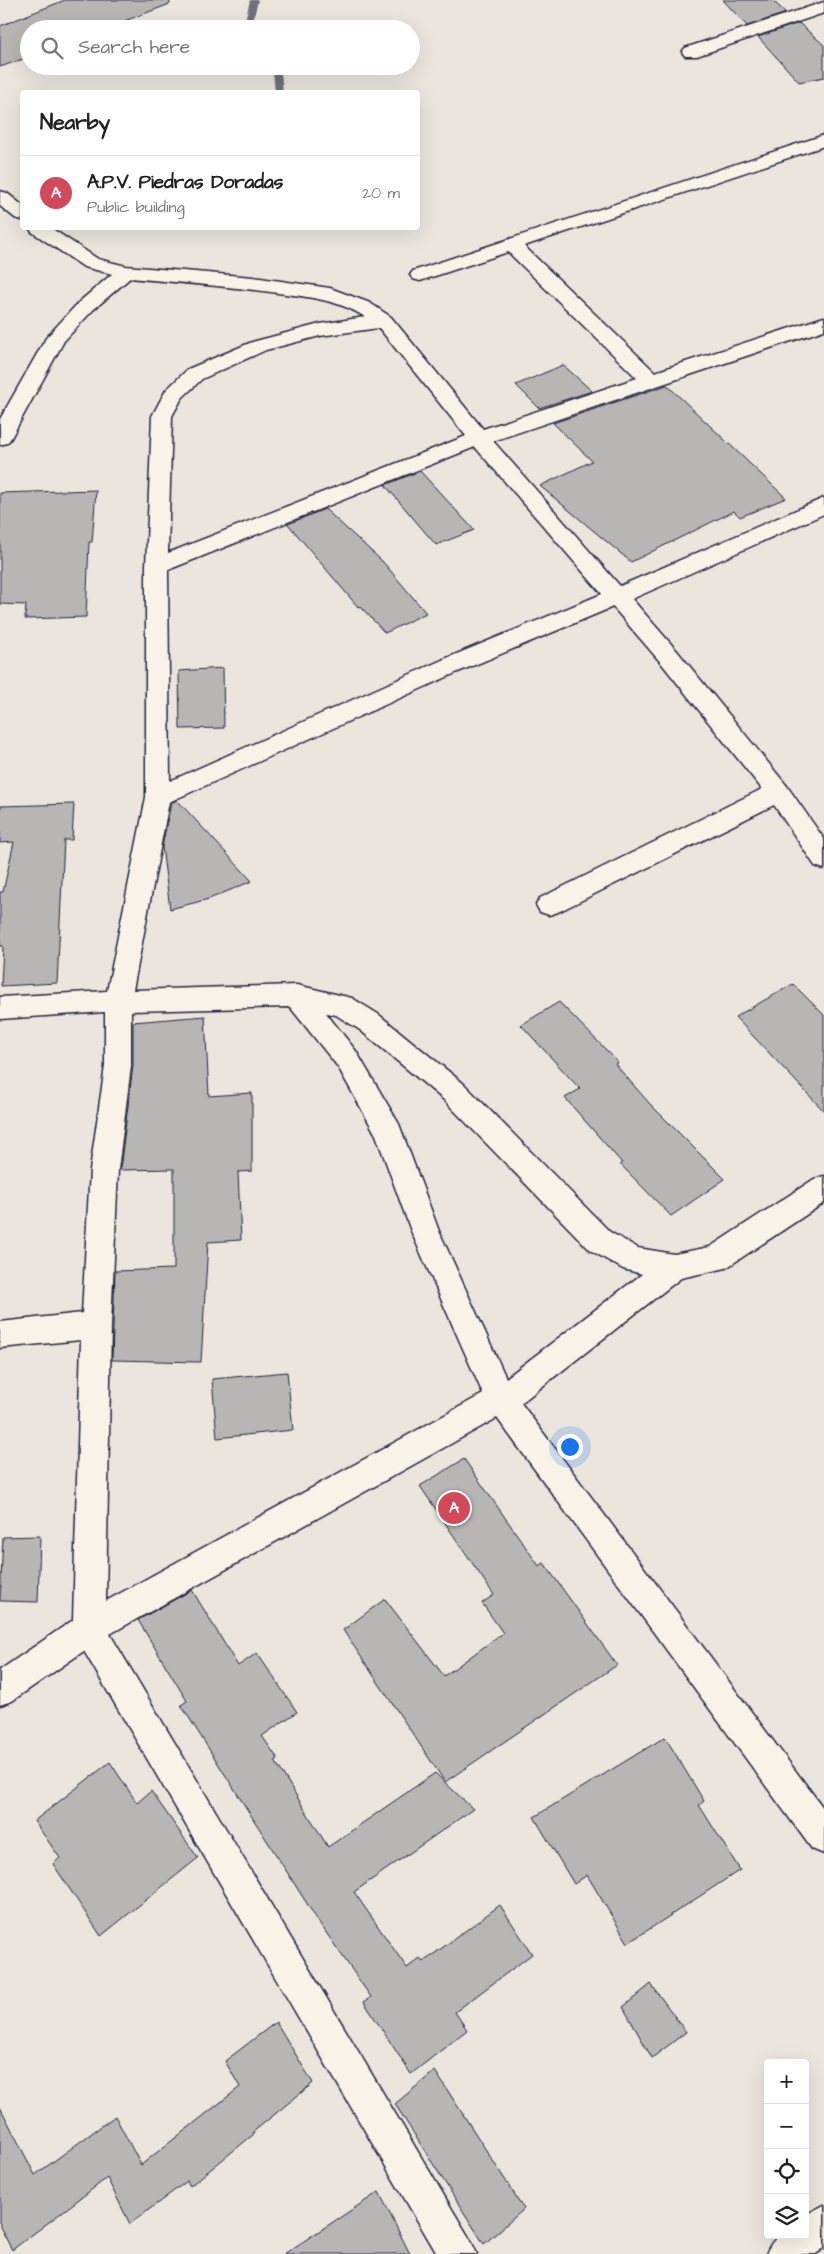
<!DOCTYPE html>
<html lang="en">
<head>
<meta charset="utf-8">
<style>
  :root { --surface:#fff; --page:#f6f6f6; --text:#222; --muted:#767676; --line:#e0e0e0; --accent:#d1495b }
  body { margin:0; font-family:"Architects Daughter",sans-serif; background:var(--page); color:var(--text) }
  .controls { position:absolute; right:15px; bottom:15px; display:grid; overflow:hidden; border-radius:5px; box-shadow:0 5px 20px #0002 }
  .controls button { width:45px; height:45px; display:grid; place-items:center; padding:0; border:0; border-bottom:1px solid var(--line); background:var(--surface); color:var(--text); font:25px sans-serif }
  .you { position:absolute; left:569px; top:1446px; width:18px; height:18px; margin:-12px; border:4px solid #fff; border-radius:50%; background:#1a73e8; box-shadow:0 0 0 8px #1a73e833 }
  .badge { display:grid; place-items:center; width:32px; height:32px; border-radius:50%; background:var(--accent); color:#fff; font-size:16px; font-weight:700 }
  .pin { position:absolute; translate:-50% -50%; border:2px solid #fff; box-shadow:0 1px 5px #0006 }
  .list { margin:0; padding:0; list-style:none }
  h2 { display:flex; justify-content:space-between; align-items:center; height:65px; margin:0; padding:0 20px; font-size:21px }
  h2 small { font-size:16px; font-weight:400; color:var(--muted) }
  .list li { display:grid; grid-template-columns:32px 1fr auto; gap:15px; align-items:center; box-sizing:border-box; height:75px; padding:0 20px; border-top:1px solid var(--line) }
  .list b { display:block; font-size:19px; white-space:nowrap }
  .list p { margin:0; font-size:16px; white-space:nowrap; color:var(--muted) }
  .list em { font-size:16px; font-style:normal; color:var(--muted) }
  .icon { flex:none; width:28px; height:28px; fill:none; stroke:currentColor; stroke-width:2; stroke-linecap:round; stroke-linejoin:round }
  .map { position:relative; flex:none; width:824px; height:2254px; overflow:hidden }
  .search { position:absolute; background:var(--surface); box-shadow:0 5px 20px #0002; left:20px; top:20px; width:400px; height:55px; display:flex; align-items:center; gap:12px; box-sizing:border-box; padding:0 18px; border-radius:28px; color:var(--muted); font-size:19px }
  .panel { position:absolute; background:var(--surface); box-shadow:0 5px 20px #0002; left:20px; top:90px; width:400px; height:140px; border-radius:5px }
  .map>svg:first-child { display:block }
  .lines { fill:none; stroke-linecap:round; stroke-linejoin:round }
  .stream { fill:#716f7b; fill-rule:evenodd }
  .building { fill:#b8b6b5; stroke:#22223b }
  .minor-casing { stroke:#22223b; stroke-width:3 }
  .minor { fill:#f7f3e8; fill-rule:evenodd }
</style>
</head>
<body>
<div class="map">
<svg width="824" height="2254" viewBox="0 0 824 2254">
  <rect width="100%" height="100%" fill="#eae6de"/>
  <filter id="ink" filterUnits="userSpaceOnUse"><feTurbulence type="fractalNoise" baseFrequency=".02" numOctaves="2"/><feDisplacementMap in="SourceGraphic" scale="10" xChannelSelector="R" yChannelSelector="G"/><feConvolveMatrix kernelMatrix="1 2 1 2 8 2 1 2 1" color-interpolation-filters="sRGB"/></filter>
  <g filter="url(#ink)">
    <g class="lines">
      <!-- stream -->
      <path class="stream" d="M250 0H258L251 29H243Z
        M269 66H278L281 72 283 92H275L273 72Z"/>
    </g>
    <!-- building -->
    <path class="building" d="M65 0H169L170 4 103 29H29V57L0 67V26Z
      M723 0H772L786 13 747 26Z
      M799 23 824 45V77L799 82 758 37Z
      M563 365 592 391 539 408 516 385Z
      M667 385 786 498 740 517 734 511 631 562 540 486 592 461 553 423Z
      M420 471 474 530 436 545 385 485Z
      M96 490 92 542H89L86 617 25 619 26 605 0 604V493Z
      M325 509 383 562 426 613 385 633 360 606 358 607 288 524Z
      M223 668 224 728 180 729 179 671Z
      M177 800 252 881 209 899 170 909 162 847 171 803Z
      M74 804 72 840H64L57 983 1 986 3 946H0V892H3L14 842 0 843V806Z
      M793 984 824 1015V1111L735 1017Z
      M559 1002 618 1062 615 1064 649 1103 725 1179 671 1216 620 1164 622 1163 565 1098 580 1089 521 1025Z
      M205 1016 209 1096 252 1093V1171L238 1172 241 1240 208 1242 201 1362 112 1360 115 1271 174 1269V1169L120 1170 133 1066V1022Z
      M287 1372 293 1430 217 1438 212 1379Z
      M464 1459 539 1566 544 1563 617 1665 445 1782 343 1630 385 1599 444 1676 503 1633 482 1603 494 1595 420 1486Z
      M40 1536 38 1602 0 1601 3 1537Z
      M192 1590 238 1666 257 1653 297 1712 262 1736 278 1759 275 1761 328 1847 435 1773 473 1809 354 1892 407 1968 420 1958 423 1962 500 1905 532 1954 455 2012 467 2030 411 2074 364 2002 371 1997 318 1921 181 1705 187 1701 138 1620Z
      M665 1737 704 1801 699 1805 740 1870 628 1943 587 1875 574 1884 534 1817Z
      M110 1762 137 1803 151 1791 198 1858 101 1936 53 1864 60 1858 34 1821Z
      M651 1984 686 2032 652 2058 623 2007Z
      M276 2022 313 2083 253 2132 254 2134 190 2186 187 2181 130 2224 107 2178 12 2250 0 2227V2107L35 2175 115 2116 141 2165 240 2087 225 2061Z
      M435 2071 524 2209 484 2244 395 2104Z
      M379 2192 410 2254H284Z"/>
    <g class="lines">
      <!-- minor casing -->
      <g class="minor-casing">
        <path id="minor" d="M824 2V13L697 56H685L682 52 685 48Z
          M824 135V146L524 246 655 372 824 317V330L493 441 620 586 824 498V514L632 599 678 652 787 786 824 839V869L815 866 774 805 558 912 549 915 540 912 536 905 540 898 762 789 662 664 613 607 458 672 169 802 133 990 297 985 352 998 378 1014 464 1084 610 1232 638 1248 674 1254 710 1247 814 1179 824 1176V1203L726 1268 681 1278 521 1403 824 1809V1854L812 1849 497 1418 110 1634 471 2241 477 2254H437L84 1651 12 1701 0 1705V1670L73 1620 81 1340 0 1348V1322L82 1313 90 1170 105 1066V1012L0 1019V997L107 991 146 797V566L152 416 166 390 188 369 252 342 320 324 365 317C339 300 309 297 278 293 229 286 180 283 130 278L93 310 64 341 11 438 7 443 0 445V419L46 338 79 302 112 274 84 267 32 232 29 228H51L98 259 126 266 253 277 330 288 370 303 391 317 483 429 637 378 508 252 420 281 413 279 410 275 413 271ZM379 328 466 436 168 553 172 416 182 398 202 379 266 350 320 336ZM475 447 602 594 442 660 170 781 168 570ZM290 1007 338 1067 376 1135 411 1231 483 1394 106 1601 111 1325 118 1170 131 1066V1011ZM326 1013 336 1015 360 1030 444 1100 590 1250 623 1269 642 1274 506 1378 439 1231 399 1124 356 1051Z
          M0 191 7 193 22 205V220L15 218 0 206Z
          M824 2205V2248L816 2254H766C776 2231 783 2235 805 2235V2215Z"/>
      </g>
      <!-- minor -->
      <use href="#minor" class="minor"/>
    </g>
  </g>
</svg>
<div class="controls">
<button>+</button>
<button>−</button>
<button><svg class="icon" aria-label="locate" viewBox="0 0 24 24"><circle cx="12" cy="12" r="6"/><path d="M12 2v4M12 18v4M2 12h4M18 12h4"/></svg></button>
<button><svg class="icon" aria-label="layers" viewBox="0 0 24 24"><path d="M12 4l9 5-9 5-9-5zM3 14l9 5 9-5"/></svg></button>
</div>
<div class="you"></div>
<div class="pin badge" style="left:454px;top:1508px">A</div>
<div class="search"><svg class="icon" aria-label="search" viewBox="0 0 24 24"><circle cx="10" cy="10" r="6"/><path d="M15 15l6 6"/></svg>Search here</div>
<section class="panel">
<h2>Nearby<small></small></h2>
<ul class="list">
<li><span class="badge">A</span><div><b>A.P.V. Piedras Doradas</b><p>Public building</p></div><em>20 m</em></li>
</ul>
</section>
</div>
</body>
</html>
